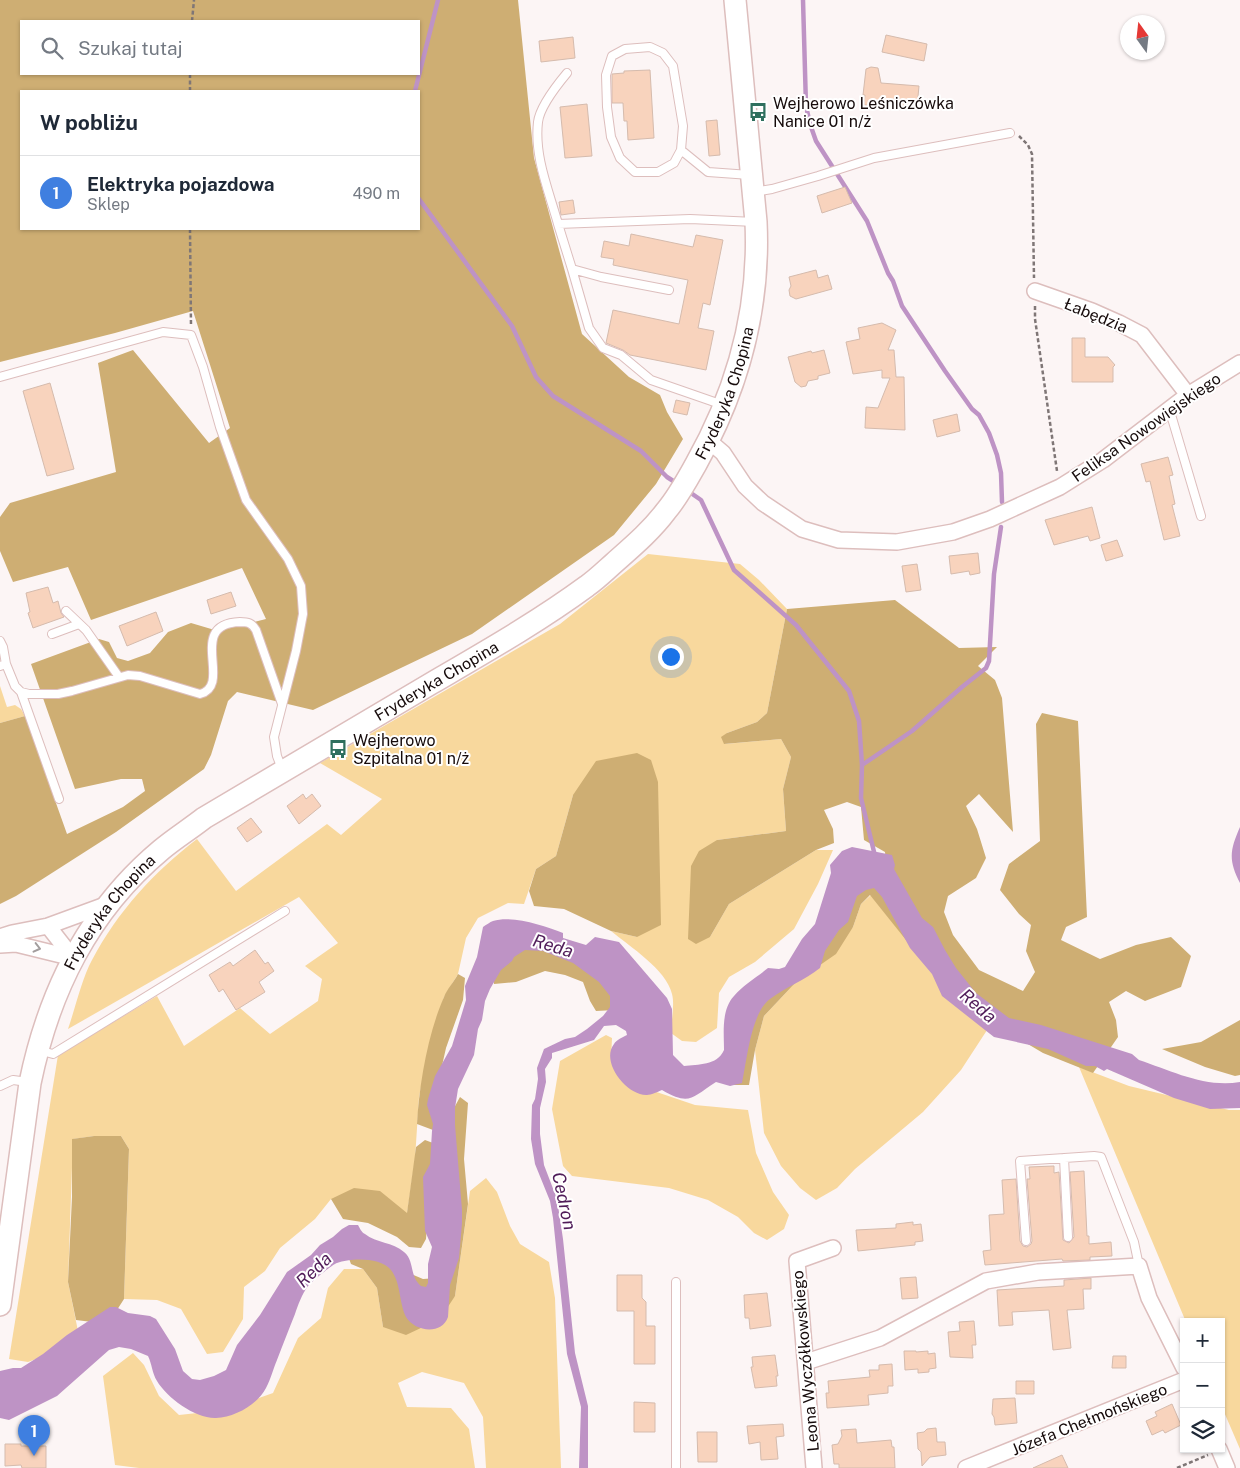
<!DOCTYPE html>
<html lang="pl">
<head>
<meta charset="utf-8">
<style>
  :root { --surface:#fff; --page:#f6f6f7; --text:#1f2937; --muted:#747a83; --line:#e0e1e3; --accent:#2f6f5e }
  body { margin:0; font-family:"Public Sans",sans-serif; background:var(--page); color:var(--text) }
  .controls { position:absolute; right:15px; bottom:15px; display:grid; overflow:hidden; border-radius:0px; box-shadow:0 1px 4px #0004 }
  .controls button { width:45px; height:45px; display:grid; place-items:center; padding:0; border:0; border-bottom:1px solid var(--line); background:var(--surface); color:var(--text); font:25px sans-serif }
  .compass { position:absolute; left:1120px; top:15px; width:45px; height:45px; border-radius:50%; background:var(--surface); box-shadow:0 1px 4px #0004; rotate:345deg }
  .you { position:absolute; left:670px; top:656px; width:18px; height:18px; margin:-12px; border:4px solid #fff; border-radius:50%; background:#1a73e8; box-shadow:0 0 0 8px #1a73e833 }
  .badge { display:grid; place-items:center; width:32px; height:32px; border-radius:50%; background:var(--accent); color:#fff; font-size:16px; font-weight:700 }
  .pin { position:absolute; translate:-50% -41px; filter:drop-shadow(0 1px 2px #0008) }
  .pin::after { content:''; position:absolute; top:26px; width:18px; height:15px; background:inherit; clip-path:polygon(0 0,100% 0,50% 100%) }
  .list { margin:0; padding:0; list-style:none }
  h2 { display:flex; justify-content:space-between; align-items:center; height:65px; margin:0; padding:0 20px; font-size:21px }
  h2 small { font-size:16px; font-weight:400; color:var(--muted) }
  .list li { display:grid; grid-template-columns:32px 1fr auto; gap:15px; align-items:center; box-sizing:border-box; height:75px; padding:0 20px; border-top:1px solid var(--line) }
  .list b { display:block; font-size:19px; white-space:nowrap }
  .list p { margin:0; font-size:16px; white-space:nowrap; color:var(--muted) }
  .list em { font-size:16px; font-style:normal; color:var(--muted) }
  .icon { flex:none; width:28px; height:28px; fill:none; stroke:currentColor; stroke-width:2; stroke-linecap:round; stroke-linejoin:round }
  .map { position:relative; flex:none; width:1240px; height:1468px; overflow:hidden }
  .search { position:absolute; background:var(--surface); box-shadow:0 1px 4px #0004; left:20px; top:20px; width:400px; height:55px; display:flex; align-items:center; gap:12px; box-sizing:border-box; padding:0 18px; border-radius:0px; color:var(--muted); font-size:19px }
  .panel { position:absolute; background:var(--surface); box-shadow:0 1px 4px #0004; left:20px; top:90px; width:400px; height:140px; border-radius:0px }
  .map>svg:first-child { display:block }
  .green { fill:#f8d89d }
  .forest { fill:#ceae73; fill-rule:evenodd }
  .water { fill:#be93c5 }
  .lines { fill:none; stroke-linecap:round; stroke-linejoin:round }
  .stream { stroke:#be93c5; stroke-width:4.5 }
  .building { fill:#f8d3bd; stroke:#d5bbad }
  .lane-casing { stroke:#ddbebd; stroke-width:10 }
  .street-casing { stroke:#ddbebd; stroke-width:18 }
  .secondary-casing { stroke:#ddbebd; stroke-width:24 }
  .path { stroke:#7f7676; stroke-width:2.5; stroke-dasharray:4 2.5; stroke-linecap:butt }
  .lane { stroke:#fff; stroke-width:8 }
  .street { stroke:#fff; stroke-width:15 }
  .secondary { stroke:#fff; stroke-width:21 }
  .oneway { stroke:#a29d9d }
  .labels { text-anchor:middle; stroke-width:4; stroke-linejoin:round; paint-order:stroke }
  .poi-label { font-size:16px; fill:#160b0b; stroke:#fff; text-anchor:start }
  .street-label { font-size:16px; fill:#160b0b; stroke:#fff }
  .water-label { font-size:18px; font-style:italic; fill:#501c59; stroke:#fff }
</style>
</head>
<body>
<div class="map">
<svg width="1240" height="1468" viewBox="0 0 1240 1468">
  <rect width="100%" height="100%" fill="#fcf5f5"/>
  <!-- green -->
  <path class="green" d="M648 554 740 564 759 580 787 609 767 713 757 722 727 733 725 744 781 739 791 757 783 789 786 831 717 840 710 937 729 904 816 850H833L818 884 794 929 755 962 729 977 719 993 717 1028 696 1042 682 1041 671 1033C671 1021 675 1006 672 994 666 969 630 947 611 931L637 937 573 795 556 856 536 869 524 904 508 903 478 918 466 938 458 974 444 997 430 1042 419 1097 415 1159 407 1214 331 1199 315 1219 280 1248 265 1271 244 1287 243 1319 223 1352 207 1354 181 1309 157 1300 124 1299 129 1149 121 1136H94L73 1139 68 1282 79 1336 63 1349 28 1362 9 1359 58 1055 157 996 184 1046 240 1008 270 1034 318 1001 322 979 305 966 338 943 299 897 68 1029C75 1009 82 978 92 960 118 911 154 872 197 839L236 891 327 824 341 835 382 799 320 763 560 624Z
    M0 686 7 707 15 705 21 709 25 716 0 723Z
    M871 895 942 984 991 1024 961 1070 923 1112 855 1169 837 1188 816 1200 800 1188 781 1166 764 1133 755 1050 764 1016 797 981 853 927 861 904Z
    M606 1035 612 1038 611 1060 621 1080 695 1105 748 1110 756 1153 773 1192 789 1215 784 1229 767 1240 754 1233 738 1217 708 1200 669 1188 572 1176 563 1166 552 1109 560 1061Z
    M1079 1067 1129 1086 1229 1110H1240V1449L1221 1405V1322H1186Z
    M486 1178 497 1192 510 1226 520 1244 549 1262 555 1298 561 1468H486L483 1417 464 1383 422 1372 398 1383 407 1407 451 1408 469 1429 475 1468H139L115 1465 103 1376 133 1353 144 1365 159 1396 179 1415 225 1410 273 1393 298 1338 321 1318 328 1288 344 1269H363L377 1288 383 1327 455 1296 470 1191Z"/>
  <!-- forest -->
  <path class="forest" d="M0 0H518L534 158 582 334 629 377 660 395 667 412 683 439 656 484 614 535 472 634 313 710 237 692 228 701 211 755 204 769 116 832 16 896 0 904V723L25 716 67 834 123 807 145 791 142 779H121L75 789 31 664 99 639 109 642 117 658 128 661 150 653 168 632 191 623 218 631 266 619 242 568 91 620 68 567 13 582 0 551V517L10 503 116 472 98 363 133 350 209 443 230 428 193 311 115 333 0 362ZM21 21H419V74H21ZM21 91H419V229H21Z
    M895 600 959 648 997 647 978 666 995 680 1002 698 1013 832 979 794 966 806 977 829 986 858 976 878 948 896 944 912 953 935 979 970 1023 991 1035 972 1026 951 1031 925 1019 914 1000 890 1009 864 1040 841 1036 724 1042 713 1078 721 1087 917 1066 927 1061 940 1100 959 1136 945 1171 937 1191 956 1181 987 1145 1001 1126 991 1109 1002 1116 1020 1118 1037 1093 1073 1043 1053 1006 1031 918 955 870 895 861 904 853 927 836 954 797 981 764 1016 755 1050 749 1085H732L742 1029 854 890 887 874 885 852 864 840 861 807 847 802 824 810 833 829 834 843 816 850 729 904 710 937 696 944 688 939 691 866 699 851 717 840 786 831 783 789 791 757 781 739 724 744 721 737 727 733 757 722 767 713 787 609Z
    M637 753 651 760 658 782 661 925 637 937 611 931 564 909 534 906 529 891 536 869 556 856 573 795 596 761Z
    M544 928 634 1009 596 1011 590 1001 583 982 565 975 545 971 516 982 494 984 492 963Z
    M458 974 465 978 463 1000 446 1048 434 1101 433 1130 417 1124C419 1085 428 1033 444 997 447 989 454 982 458 974Z
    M1240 1020V1075L1235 1076 1205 1067 1162 1049 1201 1042Z
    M460 1097 468 1103 464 1159 468 1204 455 1296 440 1319 406 1335 383 1327 377 1288 363 1269 351 1264 348 1256 364 1254 423 1279 437 1278 454 1108Z
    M94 1136H121L129 1149 124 1299 108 1324 76 1320 68 1282 72 1197V1139Z
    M425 1140 433 1143 426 1239 421 1248 409 1247 397 1237 368 1223 343 1219 331 1199 354 1188 380 1191 407 1213 416 1147Z"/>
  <!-- water -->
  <path class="water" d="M1240 827V883C1228 860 1230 850 1240 827Z
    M852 847 892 855 895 865 894 869 922 918 933 927 945 950 956 968 976 993 1009 1018 1041 1025 1132 1054 1139 1060C1172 1071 1205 1088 1240 1082V1108L1210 1109 1174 1098 1107 1069 1104 1071 1095 1066H1086L1048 1049 994 1037 985 1030 942 996 932 974 910 948 882 897 874 888 866 890 857 896 848 922 839 930 825 951 820 968C805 980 786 987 770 999 751 1013 747 1060 742 1083L730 1086 716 1082C691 1098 690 1106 662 1090 657 1092 651 1095 647 1095 627 1096 600 1062 614 1044 616 1040 623 1037 627 1035L626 1031 616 1025 604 1026 594 1040 552 1053V1058L545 1069 546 1082 540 1108V1134L544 1165 557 1199 563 1239 575 1353 588 1406V1468H579L581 1407 567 1354 553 1218 550 1201 535 1164 531 1139 532 1105 535 1099 538 1079 537 1068 544 1049 565 1039 575 1037 587 1029 603 1016 610 1007V996L599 982 573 963 543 951 525 950 514 957 512 961 501 970 490 989 485 1001 482 1020 478 1029 474 1055 458 1089 455 1108V1125L462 1210V1223L459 1258 450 1285 448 1317C442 1335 415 1332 406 1317 399 1303 401 1283 391 1270 380 1257 351 1258 337 1263 333 1264 311 1282 308 1286 302 1294 298 1305 295 1314 289 1329 283 1344 277 1360 273 1369 271 1379 266 1388 257 1405 235 1417 216 1418 196 1419 167 1398 157 1381 152 1373 152 1364 148 1356L131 1349 119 1347 109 1350 57 1396 9 1420 0 1418V1371L13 1368H21L43 1354 67 1335 110 1307H116L128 1313 150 1316 156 1319 175 1349 183 1371 192 1379 200 1380 214 1376 226 1370 237 1345 260 1315 287 1272 311 1255 320 1245 333 1237 342 1229 349 1225H358C360 1228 361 1232 365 1234 376 1243 393 1242 404 1252 415 1261 409 1276 421 1286L426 1287 428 1283V1264L432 1247 425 1231 423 1177 430 1164 432 1131 433 1124 427 1105 428 1099 435 1076 452 1046 466 1000 465 986 477 957 483 927C486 925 490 922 493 921 513 915 544 926 563 933V938L586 945 595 937 619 942 667 998 672 1009 673 1055 684 1066C698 1064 717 1066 724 1050 724 1033 721 1010 734 996 743 985 757 977 768 968L779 969 785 967 802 939 815 924 831 873 830 865 842 851Z"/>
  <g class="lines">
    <!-- stream -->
    <path class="stream" d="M803 0 806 106 810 124 816 141 867 221 888 273 893 281 902 306 945 371 972 409 979 415 989 433 997 455 1001 473 1002 502
      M415 91 438 0
      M419 199 512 326 536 377 553 396 641 451 667 477 678 484
      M688 491 701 500 734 570 796 625 849 691 859 721 862 765 861 798 875 856
      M862 765 912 731 962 687 986 668 989 661 994 574 1001 527"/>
  </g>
  <!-- building -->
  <path class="building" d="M886 35 927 44 924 61 882 52Z
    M573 37 575 58 541 62 539 41Z
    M871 67 878 68 881 83 919 86 917 107 902 108 900 105 878 103 877 106 864 105 865 95H863L866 69Z
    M650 70 654 138 628 140 627 121H624L623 103H612V74L624 73V71Z
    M587 104 592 156 565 158 560 107Z
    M717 120 720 155 709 156 706 121Z
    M845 187 852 203 822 213 817 196Z
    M573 200 575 213 561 215 559 202Z
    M631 234 693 247 696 235 723 240 710 305 703 303 698 328 714 331 706 370 630 355 623 350 606 343 613 310 679 324 688 280 613 265 614 259 601 257 604 241 629 246Z
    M816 270 818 278 828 275 832 289 796 299 790 296 789 290 791 286 789 277Z
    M882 323 896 330 888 350H894L896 377H904L905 430 865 428 866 407 878 408 890 378H882V370L853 374 846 342 860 339 858 328Z
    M1072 338H1085V357H1108L1115 365 1113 367V382H1072Z
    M824 350 830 373 818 376V379L808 381 806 386 801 387 795 382 788 357 811 351 812 353Z
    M50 383 74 469 47 476 23 391Z
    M676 400 690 403 687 415 673 412Z
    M957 414 960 431 937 437 933 420Z
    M1168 457 1173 475 1169 476 1175 504 1172 505 1180 536 1164 540 1150 481 1146 482 1141 464Z
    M1092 507 1100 538 1090 541 1088 536 1054 545 1045 520Z
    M1117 540 1123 556 1106 561 1101 545Z
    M978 553 980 573 970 575 969 571 951 574 949 556Z
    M917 564 921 590 906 592 902 566Z
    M48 587 53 603 58 601 61 613 64 617 33 628 28 613 30 612 26 593Z
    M231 592 236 606 211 614 207 600Z
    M156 612 163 631 127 646 119 626Z
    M303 794 306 799 312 794 321 806 299 824 287 806Z
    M251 818 262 832 247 842 237 828Z
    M255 950 265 964 268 962 274 971 259 982 265 992 236 1010 223 989 219 992 209 975 230 962 233 966Z
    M1054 1166V1173L1059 1172 1063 1240 1069 1243 1074 1237 1070 1172 1084 1171 1087 1236H1089V1244L1111 1242 1112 1256 1090 1257V1260L1063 1261 1062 1259 985 1265 983 1251 991 1250 989 1215 1004 1214 1002 1180 1016 1179 1020 1241 1023 1246 1027 1247 1031 1244 1032 1241 1027 1179H1030L1029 1167Z
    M913 1222V1225L921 1224 923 1241 915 1242V1245L858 1251 856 1230 896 1228V1224Z
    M617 1275H642V1298L646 1302V1326H655V1364H634V1311H617Z
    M916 1277 918 1298 902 1299 900 1278Z
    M1091 1278V1289H1083L1084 1309 1067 1310 1071 1348 1053 1350 1049 1310 1012 1312 1013 1325 999 1326 997 1290 1064 1286V1280Z
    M767 1293 771 1326 750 1329 749 1318H745L744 1295Z
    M974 1321 976 1345H972L973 1358 950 1357 948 1332 960 1331 959 1322Z
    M904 1351H916V1352L928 1351V1354L935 1353 936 1368 929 1369V1372L918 1373V1369L905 1370Z
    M775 1355 778 1376H776L777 1386 755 1388 751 1367H753L752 1357Z
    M1113 1356H1126V1368H1112Z
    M892 1364 893 1386H888V1393L868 1395 869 1405 827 1408 826 1393H829L828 1381 870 1377 869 1370H879V1365Z
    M1016 1381H1034V1394H1016Z
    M1015 1398 1017 1423 995 1425 994 1417 992 1414 993 1399Z
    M634 1402 655 1403V1432H634Z
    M1172 1404 1181 1425 1165 1433 1163 1430 1152 1435 1146 1421 1157 1416 1155 1412Z
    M783 1424 784 1436 776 1437 778 1459 761 1460 760 1442 749 1444 747 1426Z
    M936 1428 937 1442H945L946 1455 930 1457 922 1466 921 1452 918 1449 917 1433 924 1432 927 1429Z
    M856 1429 857 1443 891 1440 892 1447H894L895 1468H839V1464H834L832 1445 838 1444 842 1436 841 1430Z
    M697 1432H717V1462H698Z
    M5 1444H21V1446H46V1468H22L21 1465 5 1466Z
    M1062 1455 1068 1468H1033Z"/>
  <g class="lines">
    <!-- lane casing -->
    <g class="lane-casing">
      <path id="lane" d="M650 47 663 53 673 66 683 126 681 150 674 163 658 172H635L620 158 611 137 607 107 606 75 612 56 625 49Z
        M681 150 708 172 750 175
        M754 192 772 189 818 176 874 158 1010 133
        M558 224C549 191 534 157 538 122 540 106 557 85 567 73
        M572 269 589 328 603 348 621 355 651 380 723 405
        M669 290 601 277 572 269 558 224 690 219 755 222
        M0 377 163 332 191 335 203 367 220 427 246 500 288 559 301 586 303 614 296 651 274 737 277 756 282 769
        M1169 408 1201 516
        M66 611 86 630 119 677
        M52 634 79 624
        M0 641 3 647 6 664
        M0 666 6 664 15 686 21 692 29 694H58L72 691 128 675 140 676 200 694C234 685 185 624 240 622 248 622 252 623 256 630L282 704
        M21 692 59 799
        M38 1050 53 1054 285 911
        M0 1086 13 1080 28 1082
        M1064 1158 1068 1237
        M1026 1241 1020 1161 1094 1156 1101 1157 1134 1242 1139 1266
        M676 1282V1468"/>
    </g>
    <!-- street casing -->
    <g class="street-casing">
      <path id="street" d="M1035 291 1092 311 1119 323 1142 335 1188 395
        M709 441 723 453 745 486 763 503 802 529 839 540 897 542 953 532 990 519 1060 487 1103 460 1188 395 1240 363
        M48 926 73 958
        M0 937 12 933 48 926 108 904
        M0 945 16 944 73 958
        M806 1362 880 1338 986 1281 1038 1272 1139 1266 1149 1298 1184 1368
        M1219 1449 1227 1468
        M814 1468 797 1261 833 1248
        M966 1468 1184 1380"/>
    </g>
    <!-- secondary casing -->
    <g class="secondary-casing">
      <g id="secondary">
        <path id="s1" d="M0 1305 30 1083C49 991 88 911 161 850 174 839 190 829 204 818 280 773 356 728 432 683 485 652 538 622 587 586 597 579 605 571 614 563 632 547 651 531 666 511 678 497 687 480 696 464 738 389 760 307 756 222L735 0"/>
      </g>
    </g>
    <!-- path -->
    <path class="path" d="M192 21 194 0
      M190 74V91
      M1019 136 1028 145 1032 154 1034 278
      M190 229 191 326
      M1035 306V319L1057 471
      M1177 1468 1208 1455"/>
    <!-- lane -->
    <use href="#lane" class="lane"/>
    <!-- street -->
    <use href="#street" class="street"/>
    <!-- secondary -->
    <use href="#secondary" class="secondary"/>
  </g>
  <!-- one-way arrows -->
  <defs><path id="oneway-chevron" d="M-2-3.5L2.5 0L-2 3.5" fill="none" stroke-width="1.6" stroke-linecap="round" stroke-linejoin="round" transform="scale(1.25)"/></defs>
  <use class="oneway" href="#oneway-chevron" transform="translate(37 948) rotate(14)"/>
  <!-- icons -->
  <defs>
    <g id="bus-bare" transform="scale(1.5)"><path d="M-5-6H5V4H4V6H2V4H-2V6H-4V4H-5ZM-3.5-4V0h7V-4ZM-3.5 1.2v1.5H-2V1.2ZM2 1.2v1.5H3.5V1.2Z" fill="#2f6f5e" stroke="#fff" stroke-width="2.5" paint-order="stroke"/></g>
  </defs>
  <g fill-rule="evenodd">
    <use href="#bus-bare" x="758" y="112"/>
    <use href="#bus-bare" x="338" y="749"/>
  </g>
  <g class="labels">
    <!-- poi labels -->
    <g class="poi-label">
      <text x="773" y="109">Wejherowo Leśniczówka<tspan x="773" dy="18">Nanice 01 n/ż</tspan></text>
      <text x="353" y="746">Wejherowo<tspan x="353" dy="18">Szpitalna 01 n/ż</tspan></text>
    </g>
    <!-- street labels -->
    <g class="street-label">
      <text transform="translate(1096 315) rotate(22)" y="6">Łabędzia</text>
      <text dy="6" stroke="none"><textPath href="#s1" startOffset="1240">Fryderyka Chopina</textPath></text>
      <text transform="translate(1146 427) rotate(-35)" y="6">Feliksa Nowowiejskiego</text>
      <text dy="6" stroke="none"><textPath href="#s1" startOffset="820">Fryderyka Chopina</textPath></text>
      <text dy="6" stroke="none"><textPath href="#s1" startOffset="415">Fryderyka Chopina</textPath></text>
      <text transform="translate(805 1361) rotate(-95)" y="6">Leona Wyczółkowskiego</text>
      <text transform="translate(1089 1419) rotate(-22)" y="6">Józefa Chełmońskiego</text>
    </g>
    <!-- water labels -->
    <g class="water-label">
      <text transform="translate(553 946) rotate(17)" y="6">Reda</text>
      <text transform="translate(978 1006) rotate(41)" y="6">Reda</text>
      <text transform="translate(564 1201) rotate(78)" y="6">Cedron</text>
      <text transform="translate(314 1270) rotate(-44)" y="6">Reda</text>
    </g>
  </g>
</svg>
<div class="controls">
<button>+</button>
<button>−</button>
<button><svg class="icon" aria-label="layers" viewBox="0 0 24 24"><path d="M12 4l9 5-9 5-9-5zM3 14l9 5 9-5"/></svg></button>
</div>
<svg class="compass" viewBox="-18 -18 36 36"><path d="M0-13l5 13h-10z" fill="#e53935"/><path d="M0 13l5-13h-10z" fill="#747a83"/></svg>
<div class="you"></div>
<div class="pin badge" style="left:34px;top:1456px;background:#3f7fe0">1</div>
<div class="search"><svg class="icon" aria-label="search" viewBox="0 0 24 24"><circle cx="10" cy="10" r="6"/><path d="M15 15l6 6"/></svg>Szukaj tutaj</div>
<section class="panel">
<h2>W pobliżu<small></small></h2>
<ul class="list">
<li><span class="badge" style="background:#3f7fe0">1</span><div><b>Elektryka pojazdowa</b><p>Sklep</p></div><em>490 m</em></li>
</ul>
</section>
</div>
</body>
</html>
